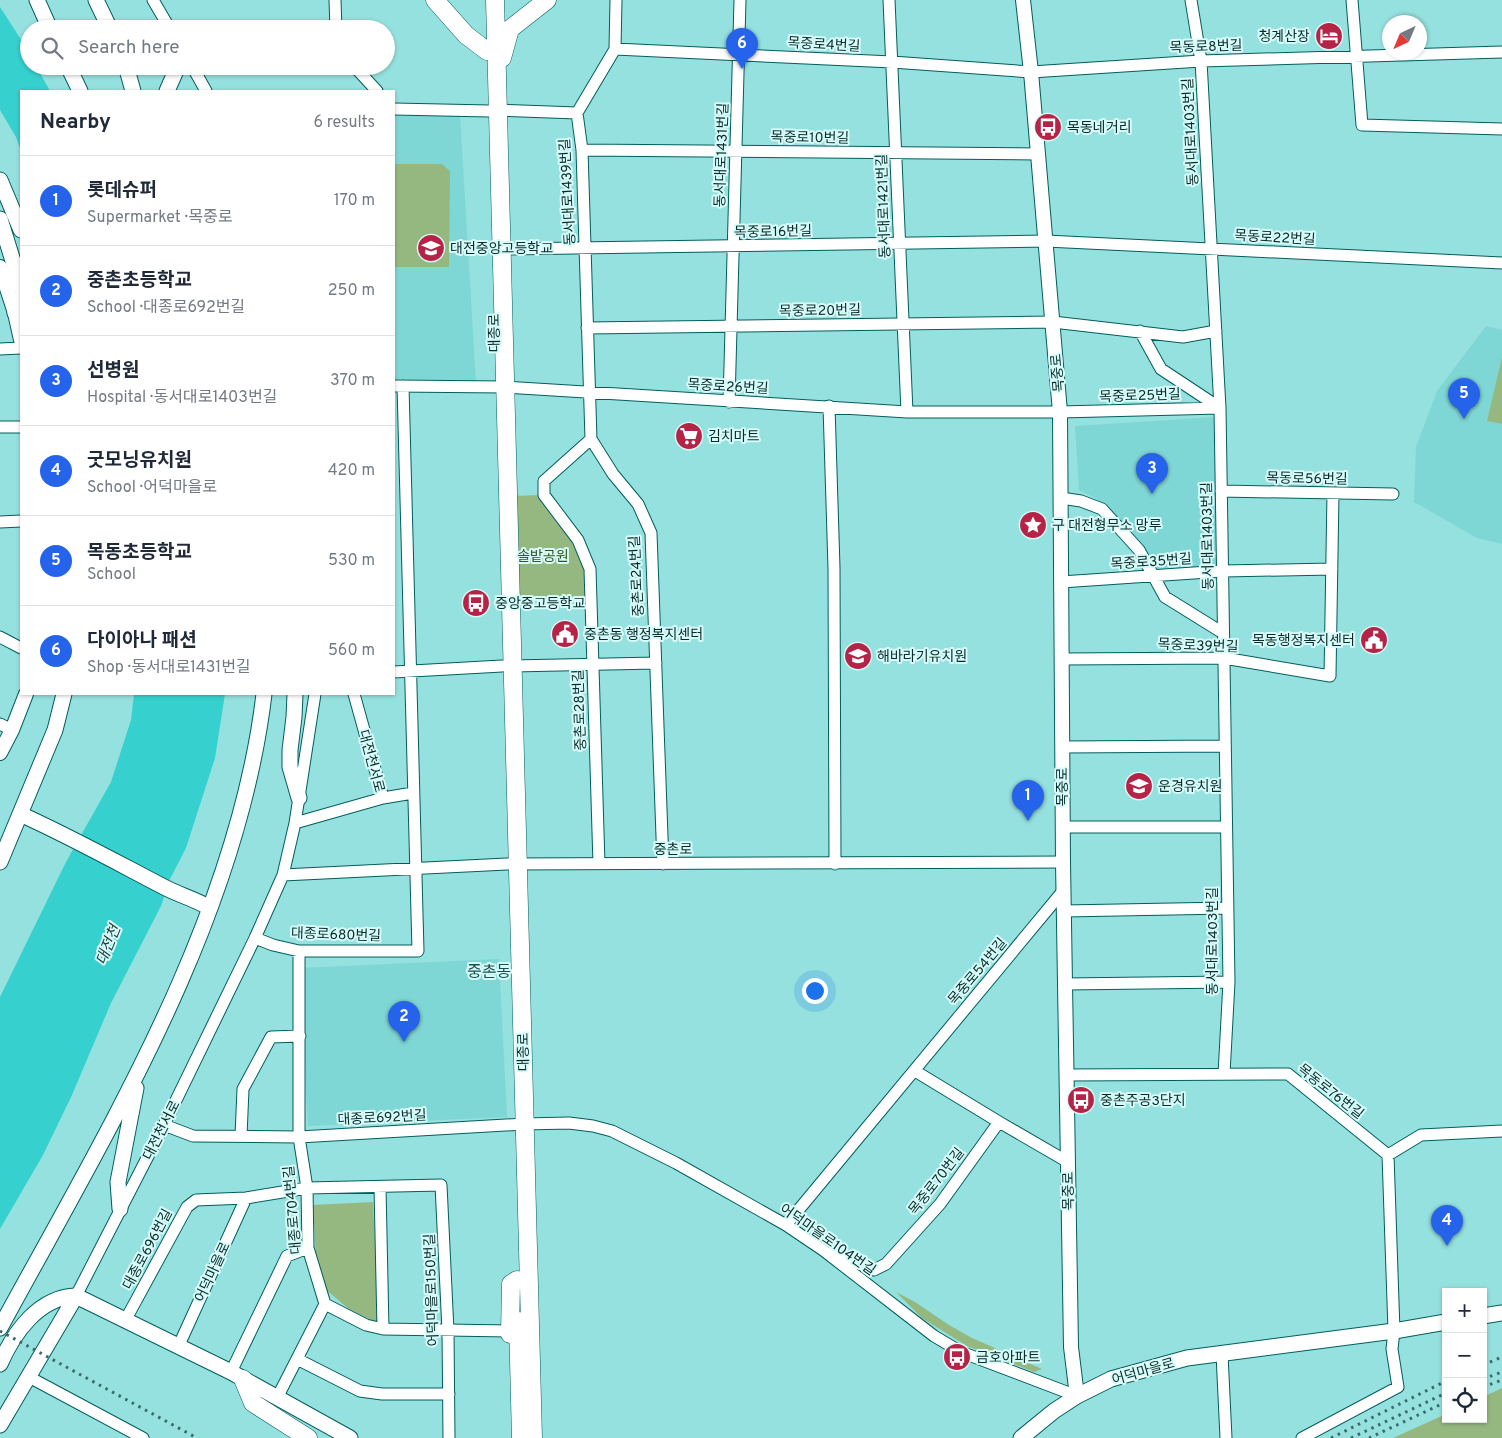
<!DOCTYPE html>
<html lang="en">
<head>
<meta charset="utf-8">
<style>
  :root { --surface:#fff; --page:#f6f6f7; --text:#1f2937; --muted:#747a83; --line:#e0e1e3; --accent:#2563eb }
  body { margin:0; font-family:Overpass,"Noto Sans KR",sans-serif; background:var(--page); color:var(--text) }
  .controls { position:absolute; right:15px; bottom:15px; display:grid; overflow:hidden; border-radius:0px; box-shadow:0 1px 4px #0004 }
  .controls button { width:45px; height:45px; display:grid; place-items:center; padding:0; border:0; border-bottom:1px solid var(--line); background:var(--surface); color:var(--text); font:25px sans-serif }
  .compass { position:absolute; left:1382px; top:15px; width:45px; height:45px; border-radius:50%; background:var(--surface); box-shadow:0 1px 4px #0004; rotate:224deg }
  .you { position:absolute; left:814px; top:990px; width:18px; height:18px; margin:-12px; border:4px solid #fff; border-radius:50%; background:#1a73e8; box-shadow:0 0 0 8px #1a73e833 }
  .badge { display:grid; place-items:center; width:32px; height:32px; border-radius:50%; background:var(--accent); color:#fff; font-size:16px; font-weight:700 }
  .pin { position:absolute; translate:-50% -41px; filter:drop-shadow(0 1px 2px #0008) }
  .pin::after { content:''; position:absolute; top:26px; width:18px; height:15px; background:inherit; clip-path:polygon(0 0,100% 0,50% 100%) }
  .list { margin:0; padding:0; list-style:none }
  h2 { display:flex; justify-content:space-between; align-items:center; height:65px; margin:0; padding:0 20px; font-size:21px }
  h2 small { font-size:16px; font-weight:400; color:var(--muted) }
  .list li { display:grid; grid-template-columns:32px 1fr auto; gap:15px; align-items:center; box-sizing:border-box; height:90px; padding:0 20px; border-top:1px solid var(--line) }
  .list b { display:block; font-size:19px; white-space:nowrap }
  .list p { margin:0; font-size:16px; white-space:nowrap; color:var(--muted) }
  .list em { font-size:16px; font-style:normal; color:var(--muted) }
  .icon { flex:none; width:28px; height:28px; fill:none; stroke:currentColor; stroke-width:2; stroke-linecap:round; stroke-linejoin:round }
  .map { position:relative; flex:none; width:1502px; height:1438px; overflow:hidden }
  .search { position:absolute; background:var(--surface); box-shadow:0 1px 4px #0004; left:20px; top:20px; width:375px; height:55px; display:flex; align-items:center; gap:12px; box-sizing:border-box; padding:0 18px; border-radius:28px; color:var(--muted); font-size:19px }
  .panel { position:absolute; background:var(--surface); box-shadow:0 1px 4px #0004; left:20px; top:90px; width:375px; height:605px; border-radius:0px }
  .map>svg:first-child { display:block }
  .built { fill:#7fd7d5 }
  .green { fill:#95b880 }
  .water { fill:#36d0ce }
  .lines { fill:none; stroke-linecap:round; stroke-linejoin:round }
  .minor-casing { stroke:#005e5d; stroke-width:13 }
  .tertiary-casing { stroke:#005e5d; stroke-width:16 }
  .secondary-casing { stroke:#005e5d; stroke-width:17 }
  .primary-casing { stroke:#005e5d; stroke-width:19 }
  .minor { stroke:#fff; stroke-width:11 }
  .tertiary { stroke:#fff; stroke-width:14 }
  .secondary { stroke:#fff; stroke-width:15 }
  .primary { stroke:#fff; stroke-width:18 }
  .rail { stroke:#3a6a69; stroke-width:3; stroke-dasharray:2.5 5; stroke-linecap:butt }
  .labels { text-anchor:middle; stroke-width:4; stroke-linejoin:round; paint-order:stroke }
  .poi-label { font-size:14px; fill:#0a2b2b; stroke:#d6fbf9; text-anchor:start }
  .street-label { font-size:14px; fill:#0a2b2b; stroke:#d6fbf9 }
  .park-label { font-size:14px; fill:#36561e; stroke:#d6fbf9 }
  .water-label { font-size:15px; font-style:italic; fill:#243d3c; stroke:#d6fbf9 }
  .quarter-label { font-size:16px; fill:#145150; stroke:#d6fbf9 }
</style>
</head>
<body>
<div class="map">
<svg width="1502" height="1438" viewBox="0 0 1502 1438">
  <rect width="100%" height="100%" fill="#95e1df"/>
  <!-- built -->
  <path class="built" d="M460 115 476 382 394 379V116Z
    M1486 326 1502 330V544L1477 538 1414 502 1416 447 1437 391Z
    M1215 417 1216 566 1157 569 1140 541 1097 499 1079 490 1075 426Z
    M499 959 507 1117 308 1126 300 968Z"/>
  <!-- green -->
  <path class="green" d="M394 164H442L450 171 449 267H394Z
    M1502 357V424L1487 421Z
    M544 495 578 540 590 597 506 596 503 496Z
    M373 1202 379 1324 349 1309 325 1289 316 1257 313 1205Z
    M896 1292 915 1302 949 1325 972 1338 1042 1369 1034 1372 967 1346 922 1318Z
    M1502 1388V1438H1393L1446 1414V1419H1483V1397Z"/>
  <!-- water -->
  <path class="water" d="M0 7 29 52V66H36L50 91H21V151L16 137 0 110Z
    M134 694H225L215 758 186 848 170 879 161 906 111 1003 72 1095 43 1155 0 1229V997L66 862 111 782 131 720Z"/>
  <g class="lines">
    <!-- minor casing -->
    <g class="minor-casing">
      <path id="minor" d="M153 0 170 29
        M335 0 336 29
        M616 0 615 49 577 113 582 150 591 439 613 474 638 504 651 533 663 864
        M889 0 907 412
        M1191 0 1201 61 1220 408 1229 982 1224 1074
        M1352 0 1362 125 1502 129
        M615 49 892 62 1031 72 1201 61 1502 52
        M192 66 206 91
        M354 66 377 91
        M394 109 489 111
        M498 110 577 113
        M582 150 1038 154
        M501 249 1046 241 1502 263
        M587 328 1053 322 1183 337 1216 331
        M1140 331 1161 369 1220 408
        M0 349 21 348
        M394 386 505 387 907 412H1060L1220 408
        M729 402 740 0
        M829 406 834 568 835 864
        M0 427H21
        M591 439 544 481V495L578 540 590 569 599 864
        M1221 491 1393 494
        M1061 498 1081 501 1102 509 1139 550 1165 597 1223 633
        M0 522 21 521
        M1061 582 1223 571 1332 569
        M0 637 21 648
        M1062 659 1224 658 1330 676 1333 493
        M512 666 656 663
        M394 672 502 666
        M354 694 383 798
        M0 724 12 730
        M1062 747 1225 746
        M295 823 383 798 413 793
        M1063 827H1226
        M283 875 507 864 1063 862
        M1064 911 1227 908
        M255 938 273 945 299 951H418L403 386
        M299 951V1137L307 1188 308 1248 325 1304 366 1325 383 1329 510 1331
        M1065 984 1229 982
        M915 1071 999 1122
        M1066 1075 1288 1074 1388 1155 1421 1135 1502 1131
        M164 1125 193 1136 299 1137 524 1124 569 1123 593 1126 612 1131 676 1163 786 1225 823 1250 934 1336 961 1352 1077 1396
        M241 1136 243 1089 271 1037 300 1036
        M380 1187 383 1329
        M786 1225 1063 891
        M832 1253 874 1270 886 1264 940 1204 999 1122 1068 1162
        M76 1296 164 1125 255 938 283 875 295 823 315 694
        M126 1319 187 1207 196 1200 246 1198 307 1188 441 1185 448 1331 449 1438
        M179 1345 246 1198
        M1222 1354 1226 1438
        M297 1359 360 1391 382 1394H449
        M231 1372 287 1256 308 1248
        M29 1377 143 1438
        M277 1398 325 1304
        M1302 1438 1398 1387 1392 1349 1394 1331 1388 1155"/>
    </g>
    <!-- tertiary casing -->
    <g class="tertiary-casing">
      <path id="tertiary" d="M1023 0 1031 72 1060 412 1063 862 1071 1347 1077 1396
        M0 267 15 313 21 340
        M0 753 12 730 26 694"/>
    </g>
    <!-- secondary casing -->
    <g class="secondary-casing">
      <path id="secondary" d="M37 0 50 29
        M96 0 110 29
        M68 66 80 91
        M126 66 133 91
        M167 91 178 66
        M0 180 21 230
        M0 219 21 287
        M15 313 21 297
        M295 694 294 717 290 750V767L299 798
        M20 814C69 836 116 862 164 887 179 895 195 899 210 908
        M0 862 55 730 64 694
        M120 1209 118 1182 136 1088
        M1483 1316 1502 1313
        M0 1328C107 1131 237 921 264 694
        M0 1364C14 1332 39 1297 76 1296L231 1372 350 1438
        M0 1425 76 1296
        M1021 1438 1054 1411 1077 1396 1111 1379 1187 1358 1394 1331 1446 1322"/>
    </g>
    <!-- primary casing -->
    <g class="primary-casing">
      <path id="primary" d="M435 0 466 35 487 51
        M495 0 533 1438
        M502 58 510 29 547 0
        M518 1321 521 1438
        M510 1334 511 1284 517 1280
        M243 1379 253 1403 308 1438"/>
    </g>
    <!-- minor -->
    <use href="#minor" class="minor"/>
    <!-- tertiary -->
    <use href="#tertiary" class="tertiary"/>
    <!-- secondary -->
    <use href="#secondary" class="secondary"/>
    <!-- primary -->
    <use href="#primary" class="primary"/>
    <!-- rail -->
    <path class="rail" d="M0 1331 197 1438
      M1483 1365 1502 1357
      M1483 1379 1502 1372
      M1483 1387 1502 1380
      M1331 1438 1446 1381
      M1351 1438 1446 1393
      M1369 1438 1446 1402"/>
  </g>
  <!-- icons -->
  <defs>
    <g id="hotel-disc" transform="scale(1.4375)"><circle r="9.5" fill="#b52346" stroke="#d6fbf9"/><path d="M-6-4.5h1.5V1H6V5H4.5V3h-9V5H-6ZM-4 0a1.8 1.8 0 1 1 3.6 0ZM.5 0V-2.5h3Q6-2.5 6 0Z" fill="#fff"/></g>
    <g id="bus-disc" transform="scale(1.4375)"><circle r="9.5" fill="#b52346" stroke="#d6fbf9"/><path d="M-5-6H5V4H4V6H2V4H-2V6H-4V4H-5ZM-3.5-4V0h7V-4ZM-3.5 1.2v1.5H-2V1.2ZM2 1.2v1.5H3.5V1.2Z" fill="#fff"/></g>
    <g id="school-disc" transform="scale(1.4375)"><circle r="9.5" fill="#b52346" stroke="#d6fbf9"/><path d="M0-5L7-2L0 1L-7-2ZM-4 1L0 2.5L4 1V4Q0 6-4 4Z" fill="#fff"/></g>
    <g id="supermarket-disc" transform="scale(1.4375)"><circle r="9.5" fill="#b52346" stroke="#d6fbf9"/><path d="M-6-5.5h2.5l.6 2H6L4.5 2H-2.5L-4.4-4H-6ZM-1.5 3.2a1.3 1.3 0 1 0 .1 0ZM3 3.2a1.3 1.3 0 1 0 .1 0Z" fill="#fff"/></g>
    <g id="sight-disc" transform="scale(1.4375)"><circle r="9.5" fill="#b52346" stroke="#d6fbf9"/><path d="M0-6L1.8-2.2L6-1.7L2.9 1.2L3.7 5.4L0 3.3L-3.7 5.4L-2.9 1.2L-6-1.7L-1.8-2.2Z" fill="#fff"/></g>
    <g id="civic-disc" transform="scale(1.4375)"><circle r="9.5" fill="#b52346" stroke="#d6fbf9"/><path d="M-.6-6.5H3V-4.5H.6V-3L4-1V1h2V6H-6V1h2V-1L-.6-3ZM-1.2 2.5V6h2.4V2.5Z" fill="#fff"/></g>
  </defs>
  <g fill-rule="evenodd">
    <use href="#hotel-disc" x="1329" y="36"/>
    <use href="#bus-disc" x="1048" y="127"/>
    <use href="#school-disc" x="431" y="248"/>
    <use href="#supermarket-disc" x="689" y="436"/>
    <use href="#sight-disc" x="1033" y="525"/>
    <use href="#bus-disc" x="476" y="603"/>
    <use href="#civic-disc" x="565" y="634"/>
    <use href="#civic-disc" x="1374" y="640"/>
    <use href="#school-disc" x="858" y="656"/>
    <use href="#school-disc" x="1139" y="786"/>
    <use href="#bus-disc" x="1081" y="1100"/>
    <use href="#bus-disc" x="957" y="1357"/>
  </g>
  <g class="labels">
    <!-- poi labels -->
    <g class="poi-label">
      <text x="1310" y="41" text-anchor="end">청계산장</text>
      <text x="1067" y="132">목동네거리</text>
      <text x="450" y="253">대전중앙고등학교</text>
      <text x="708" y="441">김치마트</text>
      <text x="1052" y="530">구 대전형무소 망루</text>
      <text x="495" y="608">중앙중고등학교</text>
      <text x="584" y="639">중촌동 행정복지센터</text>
      <text x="1355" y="645" text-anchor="end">목동행정복지센터</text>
      <text x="877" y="661">해바라기유치원</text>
      <text x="1158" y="791">운경유치원</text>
      <text x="1100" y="1105">중촌주공3단지</text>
      <text x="976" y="1362">금호아파트</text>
    </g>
    <!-- street labels -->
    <g class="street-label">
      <text transform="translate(824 44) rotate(3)" y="5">목중로4번길</text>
      <text transform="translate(1206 46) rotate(-2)" y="5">목동로8번길</text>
      <text transform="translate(1190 132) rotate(-93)" y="5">동서대로1403번길</text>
      <text transform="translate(810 137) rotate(1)" y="5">목중로10번길</text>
      <text transform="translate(721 155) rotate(-88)" y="5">동서대로1431번길</text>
      <text transform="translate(567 192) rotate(-93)" y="5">동서대로1439번길</text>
      <text transform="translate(883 206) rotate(-92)" y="5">동서대로1421번길</text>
      <text transform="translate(773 231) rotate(-1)" y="5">목중로16번길</text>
      <text transform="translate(1275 237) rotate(3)" y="5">목동로22번길</text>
      <text transform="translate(820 310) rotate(-1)" y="5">목중로20번길</text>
      <text transform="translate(494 333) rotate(-91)" y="5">대종로</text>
      <text transform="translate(1057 373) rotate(-95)" y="5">목중로</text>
      <text transform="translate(728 386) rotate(3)" y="5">목중로26번길</text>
      <text transform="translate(1140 395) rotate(-2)" y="5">목중로25번길</text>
      <text transform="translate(1307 478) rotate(1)" y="5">목동로56번길</text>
      <text transform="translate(1207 536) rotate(-91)" y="5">동서대로1403번길</text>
      <text transform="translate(1151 561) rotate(-4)" y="5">목중로35번길</text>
      <text transform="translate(636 576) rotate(-93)" y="5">중촌로24번길</text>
      <text transform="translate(1198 645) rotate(2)" y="5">목중로39번길</text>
      <text transform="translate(579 710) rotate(-92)" y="5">중촌로28번길</text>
      <text transform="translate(372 761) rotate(75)" y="5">대전천서로</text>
      <text transform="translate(1062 787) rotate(-90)" y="5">목중로</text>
      <text x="673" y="854">중촌로</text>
      <text transform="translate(336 934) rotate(2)" y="5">대종로680번길</text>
      <text transform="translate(1212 941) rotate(-90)" y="5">동서대로1403번길</text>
      <text transform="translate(977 971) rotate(-50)" y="5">목중로54번길</text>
      <text transform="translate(523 1052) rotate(-91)" y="5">대종로</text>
      <text transform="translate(1331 1091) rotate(38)" y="5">목동로76번길</text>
      <text transform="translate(382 1117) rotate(-3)" y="5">대종로692번길</text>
      <text transform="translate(161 1130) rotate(-63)" y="5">대전천서로</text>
      <text transform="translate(936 1181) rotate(-52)" y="5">목중로70번길</text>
      <text transform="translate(1068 1191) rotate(-91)" y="5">목중로</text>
      <text transform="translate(292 1210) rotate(-95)" y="5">대종로704번길</text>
      <text transform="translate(828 1239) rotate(35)" y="5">어덕마을로104번길</text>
      <text transform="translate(147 1249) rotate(-62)" y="5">대종로696번길</text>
      <text transform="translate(212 1272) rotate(-65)" y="5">어덕마을로</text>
      <text transform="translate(431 1290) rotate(-92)" y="5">어덕마을로150번길</text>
      <text transform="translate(1143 1371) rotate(-16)" y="5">어덕마을로</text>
    </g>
    <!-- park labels -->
    <g class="park-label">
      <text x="543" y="561">솔밭공원</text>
    </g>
    <!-- water labels -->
    <g class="water-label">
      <text transform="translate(108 945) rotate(-68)" y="5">대전천</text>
    </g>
    <!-- quarter labels -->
    <g class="quarter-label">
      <text x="489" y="977">중촌동</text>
    </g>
  </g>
</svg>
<div class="controls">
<button>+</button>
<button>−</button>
<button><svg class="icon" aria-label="locate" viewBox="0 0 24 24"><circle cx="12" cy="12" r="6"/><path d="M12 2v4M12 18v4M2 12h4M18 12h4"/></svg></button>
</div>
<svg class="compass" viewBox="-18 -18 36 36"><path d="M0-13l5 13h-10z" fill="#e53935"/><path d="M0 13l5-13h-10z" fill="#747a83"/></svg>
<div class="you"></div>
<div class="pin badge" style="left:1028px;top:821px">1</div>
<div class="pin badge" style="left:404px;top:1042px">2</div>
<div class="pin badge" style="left:1152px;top:494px">3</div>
<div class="pin badge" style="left:1447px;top:1246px">4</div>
<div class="pin badge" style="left:1464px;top:419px">5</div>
<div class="pin badge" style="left:742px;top:69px">6</div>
<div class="search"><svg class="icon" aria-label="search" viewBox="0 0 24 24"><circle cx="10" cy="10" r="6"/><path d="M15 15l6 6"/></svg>Search here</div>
<section class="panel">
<h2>Nearby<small>6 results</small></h2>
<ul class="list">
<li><span class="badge">1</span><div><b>롯데슈퍼</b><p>Supermarket · 목중로</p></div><em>170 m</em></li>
<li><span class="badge">2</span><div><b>중촌초등학교</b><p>School · 대종로692번길</p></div><em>250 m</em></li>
<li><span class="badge">3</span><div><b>선병원</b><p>Hospital · 동서대로1403번길</p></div><em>370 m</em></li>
<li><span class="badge">4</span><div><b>굿모닝유치원</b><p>School · 어덕마을로</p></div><em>420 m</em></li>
<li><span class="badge">5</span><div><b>목동초등학교</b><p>School</p></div><em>530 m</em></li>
<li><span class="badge">6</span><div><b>다이아나 패션</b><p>Shop · 동서대로1431번길</p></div><em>560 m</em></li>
</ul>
</section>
</div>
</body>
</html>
